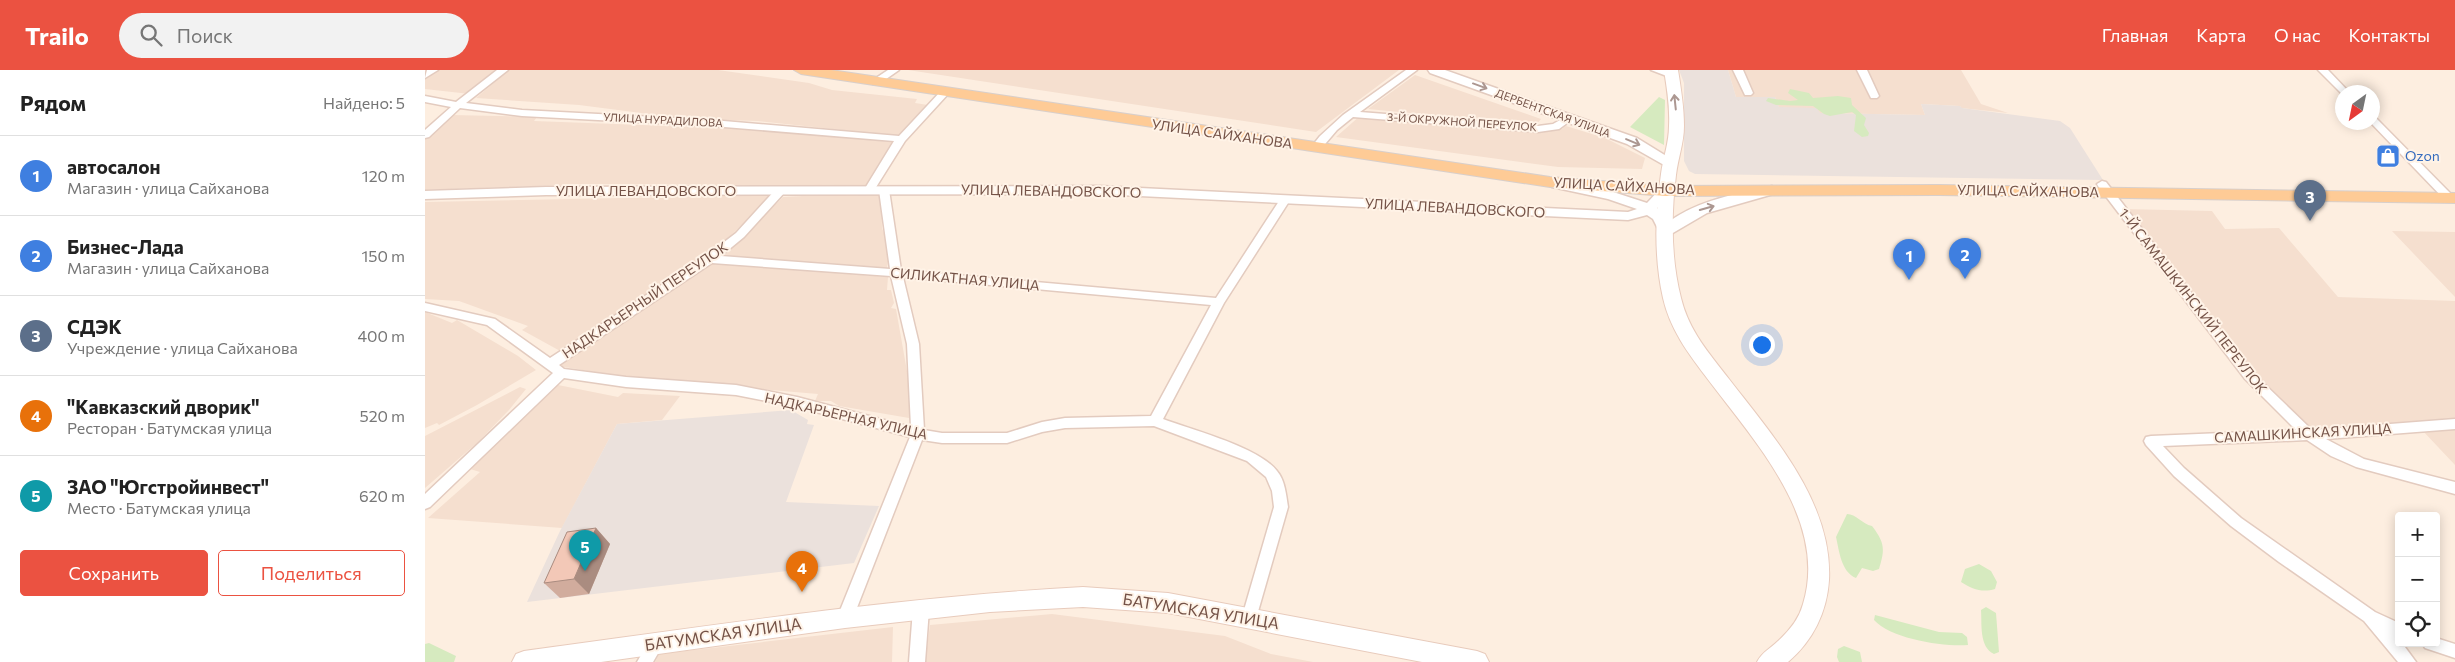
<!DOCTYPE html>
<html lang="ru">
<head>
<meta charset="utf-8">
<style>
  :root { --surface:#fff; --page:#f2f2f2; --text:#222; --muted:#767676; --line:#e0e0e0; --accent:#eb5241 }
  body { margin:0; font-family:Commissioner,sans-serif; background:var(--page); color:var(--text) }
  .controls { position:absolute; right:15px; bottom:15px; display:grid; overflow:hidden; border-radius:5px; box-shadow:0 2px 12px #0003 }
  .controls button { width:45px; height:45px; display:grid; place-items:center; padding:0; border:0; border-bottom:1px solid var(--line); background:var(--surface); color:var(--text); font:25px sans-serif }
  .compass { position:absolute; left:1910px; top:15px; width:45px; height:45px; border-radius:50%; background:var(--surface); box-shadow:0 2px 12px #0003; rotate:213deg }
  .you { position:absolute; left:1336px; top:274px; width:18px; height:18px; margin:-12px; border:4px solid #fff; border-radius:50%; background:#1a73e8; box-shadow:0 0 0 8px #1a73e833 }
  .badge { display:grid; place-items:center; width:32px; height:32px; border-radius:50%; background:var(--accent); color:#fff; font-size:16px; font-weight:700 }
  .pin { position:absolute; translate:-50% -41px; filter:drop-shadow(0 1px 2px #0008) }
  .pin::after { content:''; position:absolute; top:26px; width:18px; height:15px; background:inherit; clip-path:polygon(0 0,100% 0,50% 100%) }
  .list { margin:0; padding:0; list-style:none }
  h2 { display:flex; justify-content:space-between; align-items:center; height:65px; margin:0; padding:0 20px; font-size:21px }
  h2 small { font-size:16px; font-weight:400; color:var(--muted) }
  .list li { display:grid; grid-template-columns:32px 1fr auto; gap:15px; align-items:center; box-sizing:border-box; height:80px; padding:0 20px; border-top:1px solid var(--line) }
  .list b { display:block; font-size:19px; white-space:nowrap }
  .list p { margin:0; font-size:16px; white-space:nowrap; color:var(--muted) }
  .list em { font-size:16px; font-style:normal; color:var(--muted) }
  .actions { display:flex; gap:10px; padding:15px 20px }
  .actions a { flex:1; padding:11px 0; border:1px solid var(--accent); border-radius:5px; text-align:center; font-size:18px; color:var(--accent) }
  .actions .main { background:var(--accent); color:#fff }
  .icon { flex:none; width:28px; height:28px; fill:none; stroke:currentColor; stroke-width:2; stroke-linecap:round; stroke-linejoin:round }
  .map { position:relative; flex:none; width:2030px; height:592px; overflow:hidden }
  header { display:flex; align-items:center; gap:30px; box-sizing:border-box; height:70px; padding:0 25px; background:var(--accent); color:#fff }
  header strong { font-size:24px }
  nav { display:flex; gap:28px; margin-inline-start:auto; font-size:18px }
  .search { width:350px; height:45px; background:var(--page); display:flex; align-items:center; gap:12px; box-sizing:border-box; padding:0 18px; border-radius:28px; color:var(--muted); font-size:19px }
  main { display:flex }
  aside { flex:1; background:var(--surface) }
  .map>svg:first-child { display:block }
  .residential { fill:#f5dfcf }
  .industrial { fill:#ebe1dc }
  .green { fill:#d6eabf }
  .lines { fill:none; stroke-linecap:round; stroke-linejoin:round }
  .minor-casing { stroke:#e3cbbf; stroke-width:3 }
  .tertiary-casing { stroke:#e3cbbf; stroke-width:3 }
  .secondary-casing { stroke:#e8cbbc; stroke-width:2 }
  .primary-casing { stroke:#d8cfcb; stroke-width:2 }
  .minor { fill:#fff; fill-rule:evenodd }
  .tertiary { fill:#fff; fill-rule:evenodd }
  .secondary { fill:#fff; fill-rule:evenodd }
  .primary { fill:#fecb96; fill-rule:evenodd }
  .wall { fill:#d1ac9d }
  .shaded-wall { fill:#aa8c80 }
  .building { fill:#f3c8b7; stroke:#aa8c80 }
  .oneway { stroke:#ac9791 }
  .labels { text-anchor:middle; stroke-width:4; stroke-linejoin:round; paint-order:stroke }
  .far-street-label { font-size:11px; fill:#745247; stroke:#fff3e7 }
  .street-label { font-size:14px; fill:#745247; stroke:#fff3e7 }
  .shop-label { font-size:14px; fill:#366cbe; stroke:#fff3e7; text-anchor:start }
  .near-street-label { font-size:16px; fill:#745247; stroke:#fff3e7 }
</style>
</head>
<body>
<header>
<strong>Trailo</strong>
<div class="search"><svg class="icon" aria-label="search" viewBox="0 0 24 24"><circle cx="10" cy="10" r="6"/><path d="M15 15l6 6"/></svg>Поиск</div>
<nav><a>Главная</a><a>Карта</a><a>О нас</a><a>Контакты</a></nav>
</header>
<main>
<aside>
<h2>Рядом<small>Найдено: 5</small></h2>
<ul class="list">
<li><span class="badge" style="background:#3f7fe0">1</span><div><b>автосалон</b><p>Магазин · улица Сайханова</p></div><em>120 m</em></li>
<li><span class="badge" style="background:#3f7fe0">2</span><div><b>Бизнес-Лада</b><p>Магазин · улица Сайханова</p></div><em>150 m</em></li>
<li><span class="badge" style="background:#5c6f8a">3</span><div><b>СДЭК</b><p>Учреждение · улица Сайханова</p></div><em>400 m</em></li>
<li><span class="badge" style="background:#e8710a">4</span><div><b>&quot;Кавказский дворик&quot;</b><p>Ресторан · Батумская улица</p></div><em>520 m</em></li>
<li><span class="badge" style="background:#0f9aa8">5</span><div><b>ЗАО &quot;Югстройинвест&quot;</b><p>Место · Батумская улица</p></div><em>620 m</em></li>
</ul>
<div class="actions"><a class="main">Сохранить</a><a>Поделиться</a></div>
</aside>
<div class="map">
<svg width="2030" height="592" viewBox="0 0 2030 592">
  <rect width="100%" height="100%" fill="#fdeee0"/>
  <!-- residential -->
  <path class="residential" d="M13 0H74L45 24 0 19V9Z
    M84 0H293L384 13 407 20 492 29 490 33 503 35 474 66 333 51 263 49 154 35 51 28Z
    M483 0H974L891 62Z
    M1303 0H1536L1556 34 1583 43 1536 38 1535 36 1496 34 1500 45 1394 43 1392 38H1354L1350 27H1311Z
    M990 5 1116 49 1111 55 943 39Z
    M26 45 112 47 109 51 325 59 470 72 441 116 163 114 0 120V69Z
    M936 45 1108 61 1137 59 1141 56 1180 68 1220 88 1217 99 1133 97 911 67Z
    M456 122 457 158 465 179 462 198 298 187 358 127Z
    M349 125 289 181 137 282 97 260 103 256 34 231 0 229V132Z
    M1699 139 1787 141 1800 159 1854 158 1913 227 2030 231V349L1892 360 1876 352 1842 319Z
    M1967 161 2030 162V227Z
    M286 193 463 207 462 220H466L469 233 466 238 471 239 489 341 484 348 414 336 406 331H390L393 324 205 308 134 296 157 275Z
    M0 242 27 253 32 250 93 286 111 300 52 335 14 355 12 353 0 358Z
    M133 315 193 327 198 323 255 326 237 350 192 354 137 458 3 448 55 402 45 399Z
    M95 317 101 319 84 340 53 372 0 418V366Z
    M2030 358V395L1997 360Z
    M627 544 800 566 846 584 888 592H500L505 555Z
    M468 557 467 592H230L234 584Z"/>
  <!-- industrial -->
  <path class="industrial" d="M1254 0H1303L1311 27H1350L1354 37 1392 38 1395 43 1500 45 1496 34 1535 36 1537 38 1635 51 1645 58 1678 110 1270 104 1264 101 1259 91V13Z
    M366 340 383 350 382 354 389 355 361 432 454 436 429 493 102 532 135 461 192 354Z"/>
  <!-- green -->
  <path class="green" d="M1365 19 1384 23 1388 28 1413 26 1426 28 1427 35 1441 48 1439 55 1444 63 1443 66 1437 67 1429 61 1431 45 1427 42 1405 46 1399 44 1388 36 1351 35 1341 31 1343 28 1365 31 1373 30 1363 23Z
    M1234 27 1240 30 1239 75 1205 57Z
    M1422 444C1431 444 1437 454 1447 456 1460 473 1460 479 1454 499L1448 501 1437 498 1431 508C1416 502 1414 480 1411 467Z
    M1554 494 1566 501 1572 512 1570 519C1557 523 1547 519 1536 512L1540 499Z
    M1561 537 1571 543 1574 582 1569 584C1554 577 1557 554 1556 540Z
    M1450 545 1514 562 1537 563 1542 567 1543 575C1519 577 1466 569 1449 550Z
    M4 573 31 586 29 592H0V574Z
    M1419 576 1435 582 1437 592H1414L1412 587 1413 579Z"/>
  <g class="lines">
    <!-- minor casing -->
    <g class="minor-casing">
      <path id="minor" d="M2 0H13L0 8Z
        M72 0H83L41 33 97 40 287 50 474 66 516 21 519 20 524 23 480 71 448 122 444 123 439 120 469 71 287 56 97 46 35 38 4 67 0 68V60L26 37 0 32V26L31 32Z
        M463 0H474L454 14H448V10Z
        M981 0H992L935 42 1113 56 1128 54 1144 45 1149 48 1134 59 1113 62 928 47 912 60 895 80H887V76L895 66 918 45Z
        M1226 0H1241L1252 5 1247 8Z
        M1308 0H1318L1328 23 1326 25H1320Z
        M1432 0H1442L1454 26 1452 28H1446Z
        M1893 0H1903L1924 22 1917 24Z
        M1948 47 1951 48 2028 126V130H2020L1945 52H1948Z
        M1677 111 1681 112 1828 303 1887 360 2030 349V359L1901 369 1939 389 2030 412V424L1931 397 1906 386 1882 370 1738 376 1759 398 1816 448 1950 542 1974 553V567L1970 565 1974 573H1977L1991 592H1973L1939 551 1854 492 1806 456 1749 406 1721 375 1719 371 1721 367 1726 366 1871 360 1820 309 1673 116 1672 114Z
        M356 117 361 120 360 122 319 167 296 186 465 199 454 120 459 117 464 120 476 200 791 228 856 128H864L865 130 799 233 738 349C767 360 834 377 852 401 860 410 861 425 863 437L830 552 825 554 820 552 817 547 849 437 847 421 841 407 822 391 729 356 640 358 617 362 582 373H517L497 370 428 548 425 553 420 555 415 553 412 548 485 367 372 337 311 325 201 317 139 308 5 437 0 439V424L128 303 62 255 0 241V233L70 249 125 288 281 186 311 163 352 118ZM287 193 466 206 482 274 486 357 372 327 311 315 201 307 139 299 134 295ZM478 207 786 235 726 346 640 348 617 352 582 363H517L499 360 494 274Z
        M496 532 501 534 504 539 500 592H484L488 539 491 534Z
        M231 566 236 568 239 573 228 592H212L226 568Z
        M2011 568 2030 574V588L2000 578 1997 573H2011Z"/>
    </g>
    <!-- tertiary casing -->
    <g class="tertiary-casing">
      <path id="tertiary" d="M1003 0H1020L1212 68 1251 92 1244 96 1239 95 1202 74 1005 3Z
        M1132 110 1185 121 1222 133 1236 118H1246L1248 121 1232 138 1244 152C1272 130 1313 124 1347 116L1354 120 1352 123 1282 143 1241 167 1236 165 1228 149 1222 145 1203 150 674 124 121 125 0 129V121L121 117 674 116 1203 142 1212 139 1183 129 1127 117 1125 114 1127 111Z"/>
    </g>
    <!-- secondary casing -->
    <g class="secondary-casing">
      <path id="secondary" d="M1239 0H1253C1256 19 1259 37 1259 56 1259 73 1253 88 1251 105 1246 145 1246 189 1256 228 1264 261 1284 283 1304 309 1348 366 1408 433 1404 510 1402 542 1388 571 1363 592H1332C1337 582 1345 579 1353 571 1364 561 1374 549 1378 534 1403 453 1333 375 1288 316 1267 288 1246 263 1238 228 1229 188 1230 145 1236 104 1238 88 1244 73 1244 56 1245 37 1242 19 1239 0Z
        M658 517 743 523 1052 581 1060 584 1064 592H997L743 543 658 537 565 542 420 558 176 592H87L91 584 99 581C285 556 471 527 658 517Z"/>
    </g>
    <!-- primary casing -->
    <g class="primary-casing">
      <path id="primary" d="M369 0H406L1125 107 1241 116 1514 115 2030 123V133L1514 125 1241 126 1125 117 376 4Z"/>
    </g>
    <!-- minor -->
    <use href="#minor" class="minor"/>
    <!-- tertiary -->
    <use href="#tertiary" class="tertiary"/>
    <!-- secondary -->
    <use href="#secondary" class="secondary"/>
    <!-- primary -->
    <use href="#primary" class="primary"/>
  </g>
  <!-- wall -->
  <path class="wall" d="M171 458 185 474 164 524 135 528 119 513Z"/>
  <!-- shaded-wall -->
  <path class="shaded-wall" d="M171 458 185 474 164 524 149 509Z"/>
  <!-- building -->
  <path class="building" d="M171 458 149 509 119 513 142 462Z"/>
  <!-- one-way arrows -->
  <defs><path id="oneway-shaft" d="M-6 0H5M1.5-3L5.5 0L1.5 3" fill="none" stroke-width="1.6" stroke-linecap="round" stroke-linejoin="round" transform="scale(1.25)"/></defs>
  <g class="oneway">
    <use href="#oneway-shaft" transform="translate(1055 16) rotate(20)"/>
    <use href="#oneway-shaft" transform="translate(1250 32) rotate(-96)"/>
    <use href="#oneway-shaft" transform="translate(1208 72) rotate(23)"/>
    <use href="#oneway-shaft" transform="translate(1282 138) rotate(-16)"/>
  </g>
  <!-- icons -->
  <defs>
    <g id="shop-square" transform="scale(1.25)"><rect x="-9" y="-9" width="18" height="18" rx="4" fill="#3f7fe0" stroke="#fff3e7"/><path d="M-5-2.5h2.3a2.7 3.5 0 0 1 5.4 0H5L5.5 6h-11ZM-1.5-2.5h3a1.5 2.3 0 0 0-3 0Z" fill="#fff"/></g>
  </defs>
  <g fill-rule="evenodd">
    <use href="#shop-square" x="1963" y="86"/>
  </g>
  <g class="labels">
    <!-- far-street labels -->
    <g class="far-street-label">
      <text transform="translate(1128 43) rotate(20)" y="4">ДЕРБЕНТСКАЯ УЛИЦА</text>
      <text transform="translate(238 50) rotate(3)" y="4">УЛИЦА НУРАДИЛОВА</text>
      <text transform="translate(1037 52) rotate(4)" y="4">3-Й ОКРУЖНОЙ ПЕРЕУЛОК</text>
    </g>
    <!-- street labels -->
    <g class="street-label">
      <text transform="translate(797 64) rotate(8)" y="5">УЛИЦА САЙХАНОВА</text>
      <text transform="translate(1199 116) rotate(3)" y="5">УЛИЦА САЙХАНОВА</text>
      <text x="221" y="126">УЛИЦА ЛЕВАНДОВСКОГО</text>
      <text transform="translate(626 121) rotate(1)" y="5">УЛИЦА ЛЕВАНДОВСКОГО</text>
      <text transform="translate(1603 121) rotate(1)" y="5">УЛИЦА САЙХАНОВА</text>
      <text transform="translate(1030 138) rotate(3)" y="5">УЛИЦА ЛЕВАНДОВСКОГО</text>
      <text transform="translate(540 209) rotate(5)" y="5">СИЛИКАТНАЯ УЛИЦА</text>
      <text transform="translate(220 230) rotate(-34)" y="5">НАДКАРЬЕРНЫЙ ПЕРЕУЛОК</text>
      <text transform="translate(1768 231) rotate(52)" y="5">1-Й САМАШКИНСКИЙ ПЕРЕУЛОК</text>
      <text transform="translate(421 346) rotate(13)" y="5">НАДКАРЬЕРНАЯ УЛИЦА</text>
      <text transform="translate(1878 363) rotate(-3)" y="5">САМАШКИНСКАЯ УЛИЦА</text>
    </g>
    <!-- shop labels -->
    <g class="shop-label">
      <text x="1980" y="91">Ozon</text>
    </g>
    <!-- near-street labels -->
    <g class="near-street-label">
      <text transform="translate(776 541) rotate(9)" y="6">БАТУМСКАЯ УЛИЦА</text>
      <text transform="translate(298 564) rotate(-8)" y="6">БАТУМСКАЯ УЛИЦА</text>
    </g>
  </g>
</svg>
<div class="controls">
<button>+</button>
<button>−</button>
<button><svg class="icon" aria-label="locate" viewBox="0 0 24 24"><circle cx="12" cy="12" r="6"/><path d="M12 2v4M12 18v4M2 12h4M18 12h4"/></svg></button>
</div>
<svg class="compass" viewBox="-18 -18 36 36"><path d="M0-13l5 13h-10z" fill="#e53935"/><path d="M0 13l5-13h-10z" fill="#767676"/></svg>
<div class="you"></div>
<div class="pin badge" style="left:1484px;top:210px;background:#3f7fe0">1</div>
<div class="pin badge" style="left:1540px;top:209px;background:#3f7fe0">2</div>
<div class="pin badge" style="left:1885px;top:151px;background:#5c6f8a">3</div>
<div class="pin badge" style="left:377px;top:522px;background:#e8710a">4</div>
<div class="pin badge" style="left:160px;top:501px;background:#0f9aa8">5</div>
</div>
</main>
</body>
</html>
